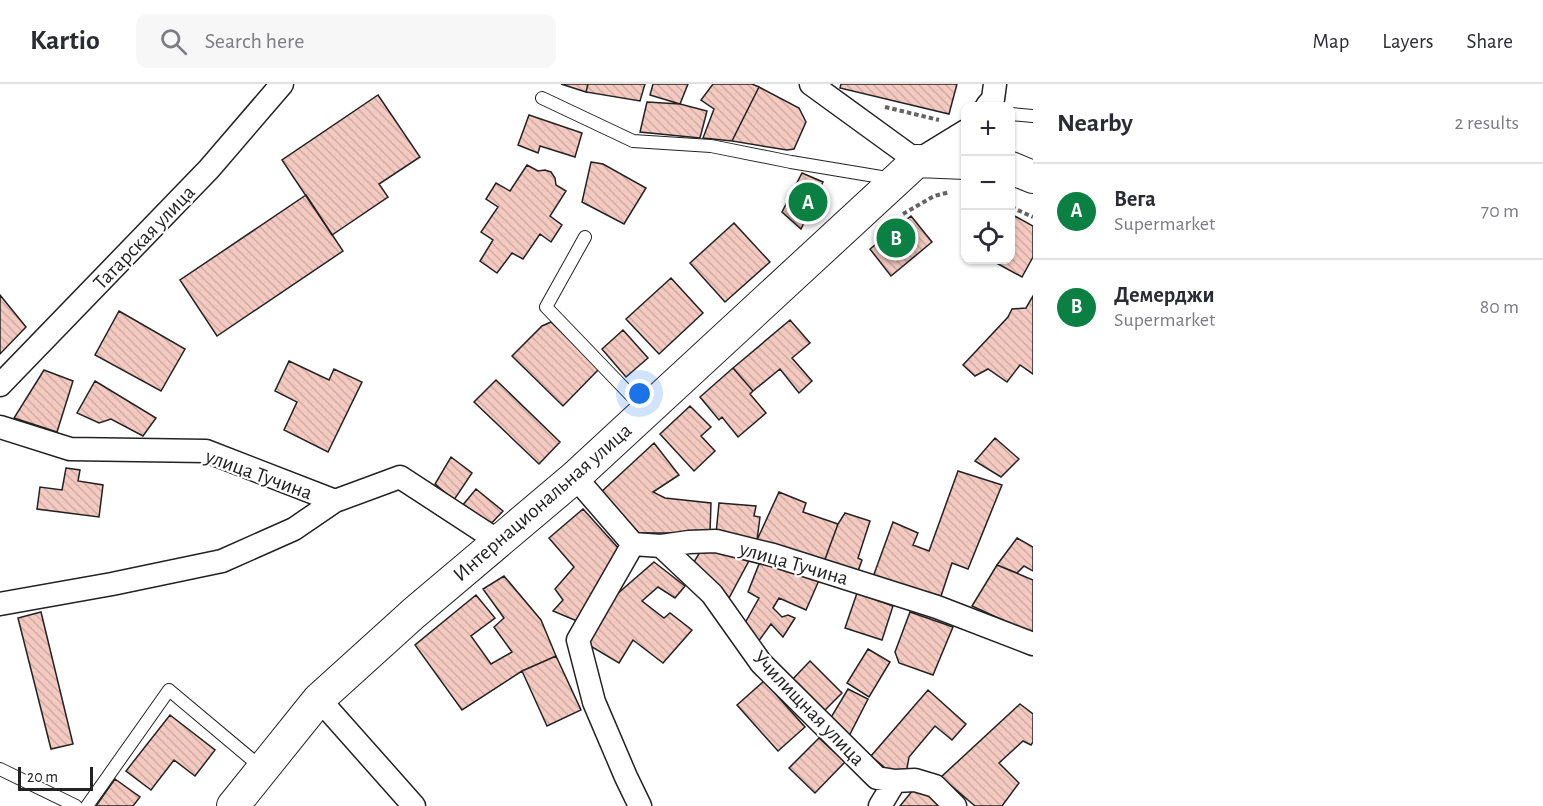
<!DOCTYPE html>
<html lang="en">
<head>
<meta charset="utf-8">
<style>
  :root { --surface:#fff; --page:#f7f7f7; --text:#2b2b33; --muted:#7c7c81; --line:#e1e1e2; --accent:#0b8043 }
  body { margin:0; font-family:"Alegreya Sans",sans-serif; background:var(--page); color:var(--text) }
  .controls { position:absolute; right:18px; top:18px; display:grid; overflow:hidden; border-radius:12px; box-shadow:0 2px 4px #0004 }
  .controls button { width:54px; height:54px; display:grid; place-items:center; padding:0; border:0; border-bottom:2px solid var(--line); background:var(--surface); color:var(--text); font:30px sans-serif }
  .scale { position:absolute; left:18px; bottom:15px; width:75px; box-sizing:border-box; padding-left:6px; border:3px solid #222; border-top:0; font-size:16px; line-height:21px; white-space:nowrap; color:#222; -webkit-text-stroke:4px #fff; paint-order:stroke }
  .you { position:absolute; left:640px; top:310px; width:21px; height:21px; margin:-15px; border:4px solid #fff; border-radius:50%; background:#1a73e8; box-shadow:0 0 0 9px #1a73e833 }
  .badge { display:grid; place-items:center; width:39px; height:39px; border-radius:50%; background:var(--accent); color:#fff; font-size:20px; font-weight:700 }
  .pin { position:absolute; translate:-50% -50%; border:3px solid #fff; box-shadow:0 2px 6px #0006 }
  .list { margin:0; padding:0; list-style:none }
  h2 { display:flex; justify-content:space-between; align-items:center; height:78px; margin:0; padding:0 24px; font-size:26px }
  h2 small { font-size:20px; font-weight:400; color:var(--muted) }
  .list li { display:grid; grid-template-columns:39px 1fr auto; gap:18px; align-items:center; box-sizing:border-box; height:96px; padding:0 24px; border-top:2px solid var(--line) }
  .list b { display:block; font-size:22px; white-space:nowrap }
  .list p { margin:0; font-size:20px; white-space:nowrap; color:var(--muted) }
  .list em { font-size:20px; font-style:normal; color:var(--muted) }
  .icon { flex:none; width:33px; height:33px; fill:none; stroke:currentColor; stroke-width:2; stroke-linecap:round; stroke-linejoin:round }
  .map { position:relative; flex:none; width:1033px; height:722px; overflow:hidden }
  header { display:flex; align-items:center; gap:36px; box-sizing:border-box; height:84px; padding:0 30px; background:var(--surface); border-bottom:2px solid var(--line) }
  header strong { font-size:28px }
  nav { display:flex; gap:33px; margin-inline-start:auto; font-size:21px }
  .search { width:420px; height:54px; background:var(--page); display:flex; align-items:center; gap:15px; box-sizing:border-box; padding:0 21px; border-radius:12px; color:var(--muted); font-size:22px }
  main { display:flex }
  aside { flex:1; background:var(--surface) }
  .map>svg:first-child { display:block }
  .building { fill:url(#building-back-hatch); stroke:#222; stroke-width:1.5 }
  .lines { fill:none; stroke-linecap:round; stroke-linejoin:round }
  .lane-casing { stroke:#222; stroke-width:14 }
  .street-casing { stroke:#222; stroke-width:25 }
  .secondary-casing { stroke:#222; stroke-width:34 }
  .path { stroke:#646464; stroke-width:4; stroke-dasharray:4.5 3; stroke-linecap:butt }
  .lane { stroke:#fff; stroke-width:12 }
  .street { stroke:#fff; stroke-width:22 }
  .secondary { stroke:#fff; stroke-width:32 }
  .labels { text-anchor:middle; stroke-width:4.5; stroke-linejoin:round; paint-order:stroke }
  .street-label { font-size:21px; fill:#222; stroke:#fff }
</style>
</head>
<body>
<header>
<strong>Kartio</strong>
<div class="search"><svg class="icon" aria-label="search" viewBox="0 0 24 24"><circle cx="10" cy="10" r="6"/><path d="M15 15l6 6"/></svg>Search here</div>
<nav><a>Map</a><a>Layers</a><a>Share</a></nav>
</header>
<main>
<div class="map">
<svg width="1033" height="722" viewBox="0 0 1033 722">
  <defs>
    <pattern id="building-back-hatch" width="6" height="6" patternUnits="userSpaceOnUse" patternTransform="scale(1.5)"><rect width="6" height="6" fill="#f3c9c0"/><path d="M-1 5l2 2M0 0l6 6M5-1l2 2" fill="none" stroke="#d0aca5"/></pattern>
  </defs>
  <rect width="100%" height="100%" fill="#fff"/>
  <!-- building -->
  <path class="building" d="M561 0H588L586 8Z
    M588 0H645L640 17 586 8Z
    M653 0H688L680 20 650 11Z
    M713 0H752L759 3 732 57 703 54 714 25 701 16Z
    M841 0H957L949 30 840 4Z
    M759 3 799 24 806 38 794 65 787 66 732 57Z
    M378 11 420 73 379 100 388 113 332 151 282 76Z
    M647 18 680 20 707 27 700 54 640 48Z
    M529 31 582 49 575 73 540 62 538 69 518 61Z
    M591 78 603 80 646 104 624 140 582 118Z
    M527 81 538 87 545 86 551 88 555 94 556 101 566 107 550 132 562 141 551 158 540 150 523 175 512 169 497 189 480 177 493 156 481 148 498 123 486 115 496 99 510 107Z
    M802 89 823 98 801 145 782 128Z
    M306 111 343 167 217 252 180 196Z
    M1011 130 1033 142V173L1022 193 991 176H1011Z
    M911 132 932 158 891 192 870 165Z
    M734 139 770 178 725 218 690 179Z
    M671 194 703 229 659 270 626 235Z
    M0 211 26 243 0 270Z
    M1033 212V290L1020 281 1007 298 988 285 975 292 963 281 1008 233 1012 225 1026 224Z
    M119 227 185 265 161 307 95 271Z
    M790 236 810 259 792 274 812 297 799 309 780 285 753 307 733 284Z
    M551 238 599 285 563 322 512 272 542 242Z
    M623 246 648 274 626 293 602 265Z
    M289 277 329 296 334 285 362 298 328 368 284 346 297 318 275 307Z
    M733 284 753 307 750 310 766 329 738 353 722 333 719 336 700 313Z
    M44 286 73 297 57 348 14 334Z
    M496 296 560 358 539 380 474 318Z
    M95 297 156 334 143 352 111 335 99 339 77 329Z
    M690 322 711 343 701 352 715 367 694 387 660 350Z
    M995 354 1019 375 1001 393 975 377Z
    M654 359 679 391 653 408 665 414 711 419 710 449H639L600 409Z
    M451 373 472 389 454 416 435 400Z
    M66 384 80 386 78 397 103 401 99 433 37 425 40 403 62 406Z
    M958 387 1002 401 968 485 952 479 941 512 873 493 893 438 918 449 913 461 929 467Z
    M476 405 503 427 488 443 462 422Z
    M779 408 806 419 803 428 838 440 824 478 757 456Z
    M719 419 756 422 754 432 760 433 757 456 716 450Z
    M583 425 621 467 577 537 553 527 563 516 555 505 574 483 549 454Z
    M845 429 870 437 858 474 862 476 858 487 824 478 838 440Z
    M1017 454 1033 463V487L1024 482 1017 489 997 481Z
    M704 461 751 473 729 514 691 483Z
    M761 475 820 494 806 526 779 514 773 524 782 533 788 531 795 534 783 553 771 540 758 558 745 539 759 514 748 508Z
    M654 478 685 502 675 514 658 503 642 517 664 534 670 529 692 546 663 579 633 556 619 579 587 560 616 511Z
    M997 481 1033 496V550L972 522Z
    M504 492 541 536 556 572 522 587 462 626 415 561 476 511 495 534 471 552 491 580 512 568 494 543 504 534 483 505Z
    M857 509 893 522 882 556 845 544Z
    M41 528 73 660 51 665 18 534Z
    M910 528 953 543 933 591 899 579 895 568Z
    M868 565 890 578 869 613 847 599Z
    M556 572 581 626 547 642 522 587Z
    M810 577 842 609 822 629 790 598Z
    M764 597 805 643 778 667 737 621Z
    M848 605 868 615 849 652 830 635Z
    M928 606 966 640 952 656 935 642 909 673 906 690 890 688 871 672Z
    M1020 620 1033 630V658L1031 661 1023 657 999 679 1019 699 1002 722H975L941 693Z
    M170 631 215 666 195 692 174 676 151 706 126 687Z
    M819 654 845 678 815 709 789 684Z
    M115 695 140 713 133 722H96Z
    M913 706 924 707 942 722H900Z"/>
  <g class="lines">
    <!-- lane casing -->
    <g class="lane-casing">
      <path id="lane" d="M542 14 633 57 711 62 791 78 893 95
        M1011 30 1033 32
        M585 153 546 223 645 326
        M0 685 76 722
        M87 722 169 606 262 684"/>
    </g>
    <!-- street casing -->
    <g class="street-casing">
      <path id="street" d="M811 0 917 77 966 47
        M987 22 993 15 995 0
        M0 301 209 85 282 0
        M0 343 70 365 206 367 335 417 400 393 498 457
        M575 393 633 460 661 462 689 458 716 457 773 471 937 523 1033 560
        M633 460 578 556 594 618 626 693 640 722
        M661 462 712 510 761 579 877 694 895 697 915 696 935 702 955 722
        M0 520 112 500 222 477 294 445 335 417
        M319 615 414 722
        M880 722 895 697"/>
    </g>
    <!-- secondary casing -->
    <g class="secondary-casing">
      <path id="secondary" d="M1011 84 1033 93
        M233 722 319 615 414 529 575 393 917 77 966 79"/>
    </g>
    <!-- path -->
    <path class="path" d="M885 23 939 36
      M1011 123 1033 133
      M903 130 934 112 950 108"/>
    <!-- lane -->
    <use href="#lane" class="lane"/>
    <!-- street -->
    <use href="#street" class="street"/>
    <!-- secondary -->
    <use href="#secondary" class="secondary"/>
  </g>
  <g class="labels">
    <!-- street labels -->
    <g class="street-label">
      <text transform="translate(144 153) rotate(-46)" y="7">Татарская улица</text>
      <text transform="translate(259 390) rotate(20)" y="7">улица Тучина</text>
      <text transform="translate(542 418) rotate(-41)" y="7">Интернациональная улица</text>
      <text transform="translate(794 479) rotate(16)" y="7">улица Тучина</text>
      <text transform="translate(809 624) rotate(46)" y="7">Училищная улица</text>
    </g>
  </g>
</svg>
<div class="controls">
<button>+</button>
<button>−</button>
<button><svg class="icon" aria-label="locate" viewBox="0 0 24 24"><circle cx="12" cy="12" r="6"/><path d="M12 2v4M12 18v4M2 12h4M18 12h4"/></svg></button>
</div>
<div class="scale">20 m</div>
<div class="you"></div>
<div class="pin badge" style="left:808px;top:118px">A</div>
<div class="pin badge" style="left:896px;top:154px">B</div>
</div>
<aside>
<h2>Nearby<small>2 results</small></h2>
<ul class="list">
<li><span class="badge">A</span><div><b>Вега</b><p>Supermarket</p></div><em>70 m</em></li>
<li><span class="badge">B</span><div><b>Демерджи</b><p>Supermarket</p></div><em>80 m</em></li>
</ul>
</aside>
</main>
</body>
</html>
